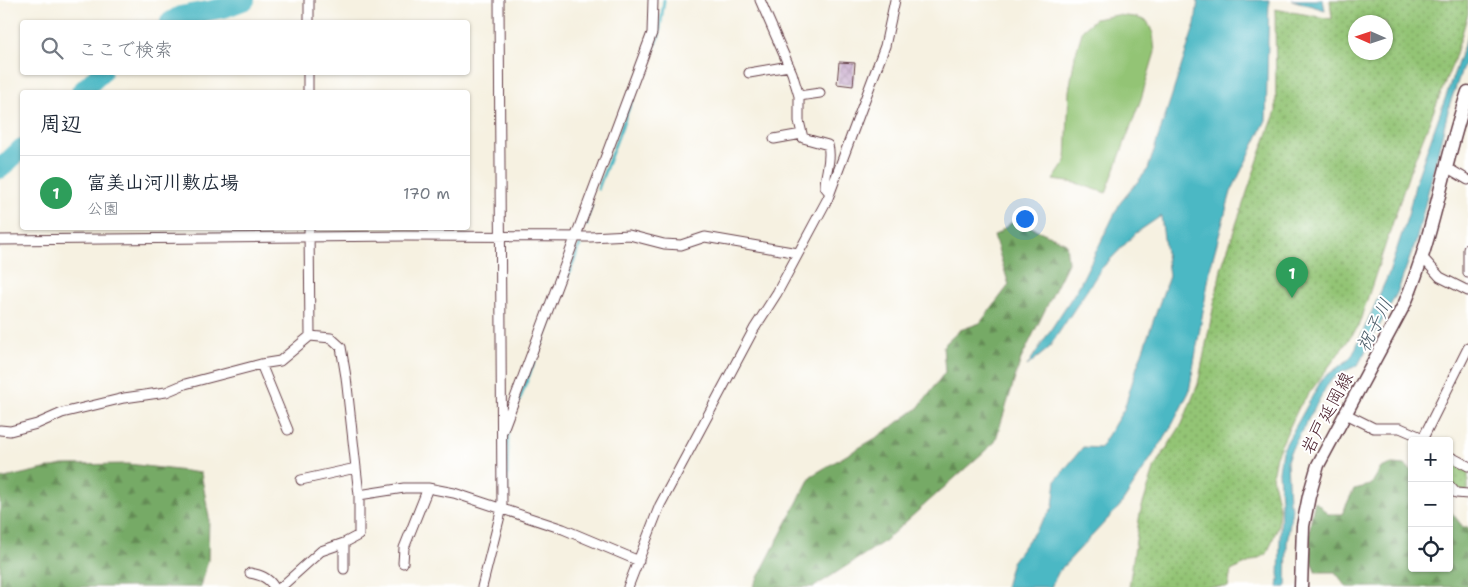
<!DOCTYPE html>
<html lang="ja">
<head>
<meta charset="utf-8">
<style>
  :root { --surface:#fff; --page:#f2f2f3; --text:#1f2937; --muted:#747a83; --line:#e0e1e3; --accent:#111827 }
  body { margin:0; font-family:"Shantell Sans","Klee One",sans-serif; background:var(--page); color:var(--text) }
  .controls { position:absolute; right:15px; bottom:15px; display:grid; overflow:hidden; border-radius:5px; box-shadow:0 1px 4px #0004 }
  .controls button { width:45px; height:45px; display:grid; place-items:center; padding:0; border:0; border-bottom:1px solid var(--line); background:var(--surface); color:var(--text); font:25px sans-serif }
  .compass { position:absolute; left:1348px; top:15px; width:45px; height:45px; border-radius:50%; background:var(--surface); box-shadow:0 1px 4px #0004; rotate:273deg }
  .you { position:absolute; left:1024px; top:218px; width:18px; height:18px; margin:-12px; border:4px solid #fff; border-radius:50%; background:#1a73e8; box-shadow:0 0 0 8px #1a73e833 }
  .badge { display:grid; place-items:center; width:32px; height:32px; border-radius:50%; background:var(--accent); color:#fff; font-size:16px; font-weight:700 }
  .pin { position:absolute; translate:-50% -41px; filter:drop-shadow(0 1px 2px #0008) }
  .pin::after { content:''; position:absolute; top:26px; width:18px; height:15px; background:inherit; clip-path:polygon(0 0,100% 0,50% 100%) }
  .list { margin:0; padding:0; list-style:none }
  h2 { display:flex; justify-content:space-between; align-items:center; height:65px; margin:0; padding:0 20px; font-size:21px }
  h2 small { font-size:16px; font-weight:400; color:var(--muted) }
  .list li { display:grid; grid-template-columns:32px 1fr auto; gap:15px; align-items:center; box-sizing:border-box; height:75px; padding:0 20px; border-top:1px solid var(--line) }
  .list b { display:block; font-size:19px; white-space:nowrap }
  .list p { margin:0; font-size:16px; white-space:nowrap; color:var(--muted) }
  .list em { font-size:16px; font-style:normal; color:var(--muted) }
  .icon { flex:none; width:28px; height:28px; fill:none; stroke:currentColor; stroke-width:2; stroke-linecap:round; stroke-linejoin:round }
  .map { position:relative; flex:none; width:1468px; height:587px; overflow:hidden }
  .search { position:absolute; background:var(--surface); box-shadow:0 1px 4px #0004; left:20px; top:20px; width:450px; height:55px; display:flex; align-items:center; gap:12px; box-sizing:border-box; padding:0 18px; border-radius:5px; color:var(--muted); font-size:19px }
  .panel { position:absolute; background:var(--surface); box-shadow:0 1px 4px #0004; left:20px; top:90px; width:450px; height:140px; border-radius:5px }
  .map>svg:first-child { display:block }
  .grass { fill:#93c474; stroke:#6e7250 }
  .forest { fill:url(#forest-firs); stroke:#606448 }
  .park { fill:url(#park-dots); stroke:#6e7250; fill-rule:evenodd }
  .water { fill:#4bb8c4; stroke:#4a6c78 }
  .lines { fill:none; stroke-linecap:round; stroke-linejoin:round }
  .stream { stroke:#4bb8c4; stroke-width:3 }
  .river { stroke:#4bb8c4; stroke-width:20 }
  .building { fill:url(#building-cross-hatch) }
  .street-casing { stroke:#643e46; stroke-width:11 }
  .secondary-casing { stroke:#643e46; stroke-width:15 }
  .street { stroke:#fff; stroke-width:9 }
  .secondary { stroke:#fff; stroke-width:12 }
  .labels { text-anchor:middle; stroke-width:4; stroke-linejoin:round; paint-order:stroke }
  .street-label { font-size:18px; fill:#4a1f2b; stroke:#fff }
  .water-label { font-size:19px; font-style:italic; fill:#4a5c68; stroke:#fff }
</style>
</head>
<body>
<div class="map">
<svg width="1468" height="587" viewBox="0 0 1468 587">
  <defs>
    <pattern id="forest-firs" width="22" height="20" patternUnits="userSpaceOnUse" patternTransform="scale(1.25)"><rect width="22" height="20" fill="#76aa66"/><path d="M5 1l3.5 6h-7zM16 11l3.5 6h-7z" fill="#638a54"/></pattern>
    <pattern id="park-dots" width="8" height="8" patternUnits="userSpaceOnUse" patternTransform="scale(1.25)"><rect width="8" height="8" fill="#93c474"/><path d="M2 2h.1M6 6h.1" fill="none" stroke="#7a9f5f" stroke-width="1.8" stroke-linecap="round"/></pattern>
    <pattern id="building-cross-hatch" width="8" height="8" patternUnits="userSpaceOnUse" patternTransform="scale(1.25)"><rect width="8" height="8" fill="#c6a7cb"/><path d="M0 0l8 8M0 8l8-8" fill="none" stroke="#a387a5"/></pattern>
  </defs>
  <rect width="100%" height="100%" fill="#fff"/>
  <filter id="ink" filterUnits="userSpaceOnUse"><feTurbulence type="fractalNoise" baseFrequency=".02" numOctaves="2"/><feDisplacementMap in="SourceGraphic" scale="10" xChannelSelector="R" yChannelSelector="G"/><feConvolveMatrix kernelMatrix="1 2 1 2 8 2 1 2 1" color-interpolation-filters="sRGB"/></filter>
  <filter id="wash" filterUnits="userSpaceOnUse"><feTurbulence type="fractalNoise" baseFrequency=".0096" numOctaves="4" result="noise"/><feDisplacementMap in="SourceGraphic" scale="20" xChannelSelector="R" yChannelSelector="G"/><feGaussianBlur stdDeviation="1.12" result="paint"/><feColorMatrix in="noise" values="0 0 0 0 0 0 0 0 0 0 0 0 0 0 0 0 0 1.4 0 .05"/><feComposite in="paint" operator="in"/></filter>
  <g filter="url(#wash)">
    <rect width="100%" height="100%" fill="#f6f1e1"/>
    <!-- grass -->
    <path class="grass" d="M1117 15 1135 17 1147 21 1153 33 1155 52 1141 99 1106 193 1076 183 1053 180 1066 161 1069 91 1075 56 1083 29 1095 19Z"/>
    <!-- forest -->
    <path class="forest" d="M1015 220 1066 243 1068 263 1021 359 995 442 882 543 814 587H753L811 476 879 436 918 408 945 372 943 346 960 330 980 323 1009 285 994 236Z
      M129 464 201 473 209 517 208 560 201 587H0V479L62 465Z
      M1392 464 1405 465 1412 471V568H1449V509L1463 527H1468V587H1347L1335 572H1315C1308 547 1308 527 1315 501L1328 514H1342L1354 489 1371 485 1381 468Z"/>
    <!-- park -->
    <path class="park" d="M1330 0H1468V14L1454 60 1410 171 1358 327 1299 407 1276 456 1272 476 1279 507 1278 526 1267 554 1231 571 1228 587H1129L1140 513 1155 466 1182 424 1198 384 1221 269 1260 154 1276 111 1275 9 1332 19ZM1386 22V52H1356V22Z
      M1449 459 1468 469V491L1457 490 1449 480Z"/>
    <!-- water -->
    <path class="water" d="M1198 0H1269L1266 120 1231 192 1211 265 1189 392 1170 429 1120 506 1059 571 1051 587H1005L1012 562 1053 507 1056 480 1083 447 1100 448 1124 409 1137 367 1169 276 1161 216 1136 233 1101 269 1048 349 1027 366 1078 288 1120 203 1148 169 1195 24Z
      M1292 0H1323L1325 10Z
      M1468 34V53L1450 103 1416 241 1397 293 1358 365 1339 374 1329 382 1290 452 1287 461 1289 502 1292 508 1287 543 1286 587H1278L1279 579 1281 501 1279 471 1282 451 1322 379 1348 360 1353 354 1389 273 1408 215 1416 181Z"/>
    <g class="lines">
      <!-- stream -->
      <path class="stream" d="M598 189 637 87 659 36 664 0
        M587 225 586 221 591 207
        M512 419 580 245
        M507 498 508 427"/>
      <!-- river -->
      <path class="river" d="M170 22 180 16 224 8 245 0
        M81 92 102 72
        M0 169 22 148"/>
    </g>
    <g id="blocks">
      <!-- building -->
      <path class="building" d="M839 62 855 63 853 86 837 84Z"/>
    </g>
  </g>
  <g filter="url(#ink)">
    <use href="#blocks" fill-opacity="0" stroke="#643e46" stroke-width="1"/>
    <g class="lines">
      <!-- street casing -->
      <g class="street-casing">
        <path id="street" d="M760 0 792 73 799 96V121L803 138 828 145C832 160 825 172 825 187L830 193
          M309 22V0
          M749 73 789 66
          M308 92V72
          M799 96 820 93
          M774 139 802 134
          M1446 167 1468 180
          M309 228 310 336
          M0 240 404 236 590 237 629 235 664 244 681 245 705 237 798 253
          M1468 249V273
          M1423 258 1440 277 1468 291
          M261 364 288 430
          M1346 414 1374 428H1400L1423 438 1468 348
          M0 430 10 431 37 424 62 413 124 398 166 392 185 384 261 364 280 361 310 336 331 338 341 347 346 377 359 495 404 488H428L454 493 563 529 639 561
          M503 430 652 33 653 0
          M1449 456 1468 466
          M301 480 356 468
          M1449 485 1456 493 1468 494
          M403 563 404 548 428 488
          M344 569V543
          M250 573C260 575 268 577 274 587
          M281 587 321 551 344 543 359 535V495
          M482 587 502 508 499 0
          M628 587 660 505 754 329 777 293 828 198 885 46 895 0"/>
      </g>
      <!-- secondary casing -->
      <g class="secondary-casing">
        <path id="secondary" d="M1301 587 1303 526 1309 496 1318 465 1405 303C1434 235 1444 161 1468 92"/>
      </g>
      <!-- street -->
      <use href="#street" class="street"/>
      <!-- secondary -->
      <use href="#secondary" class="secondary"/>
    </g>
  </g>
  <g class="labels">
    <!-- street labels -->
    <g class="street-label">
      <text transform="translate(1327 413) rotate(-62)" y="6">岩戸延岡線</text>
    </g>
    <!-- water labels -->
    <g class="water-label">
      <text transform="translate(1374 325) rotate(-63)" y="7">祝子川</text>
    </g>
  </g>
</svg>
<div class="controls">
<button>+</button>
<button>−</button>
<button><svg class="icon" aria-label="locate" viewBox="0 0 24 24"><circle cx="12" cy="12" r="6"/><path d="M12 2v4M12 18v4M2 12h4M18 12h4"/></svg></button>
</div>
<svg class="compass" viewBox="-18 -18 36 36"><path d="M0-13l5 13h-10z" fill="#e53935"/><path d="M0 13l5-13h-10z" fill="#747a83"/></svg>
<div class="you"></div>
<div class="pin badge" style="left:1292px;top:298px;background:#2e9e5b">1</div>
<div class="search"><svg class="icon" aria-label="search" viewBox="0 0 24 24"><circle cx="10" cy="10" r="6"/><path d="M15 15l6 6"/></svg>ここで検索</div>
<section class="panel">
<h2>周辺<small></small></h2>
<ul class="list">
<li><span class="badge" style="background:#2e9e5b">1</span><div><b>富美山河川敷広場</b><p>公園</p></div><em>170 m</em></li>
</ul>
</section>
</div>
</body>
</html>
